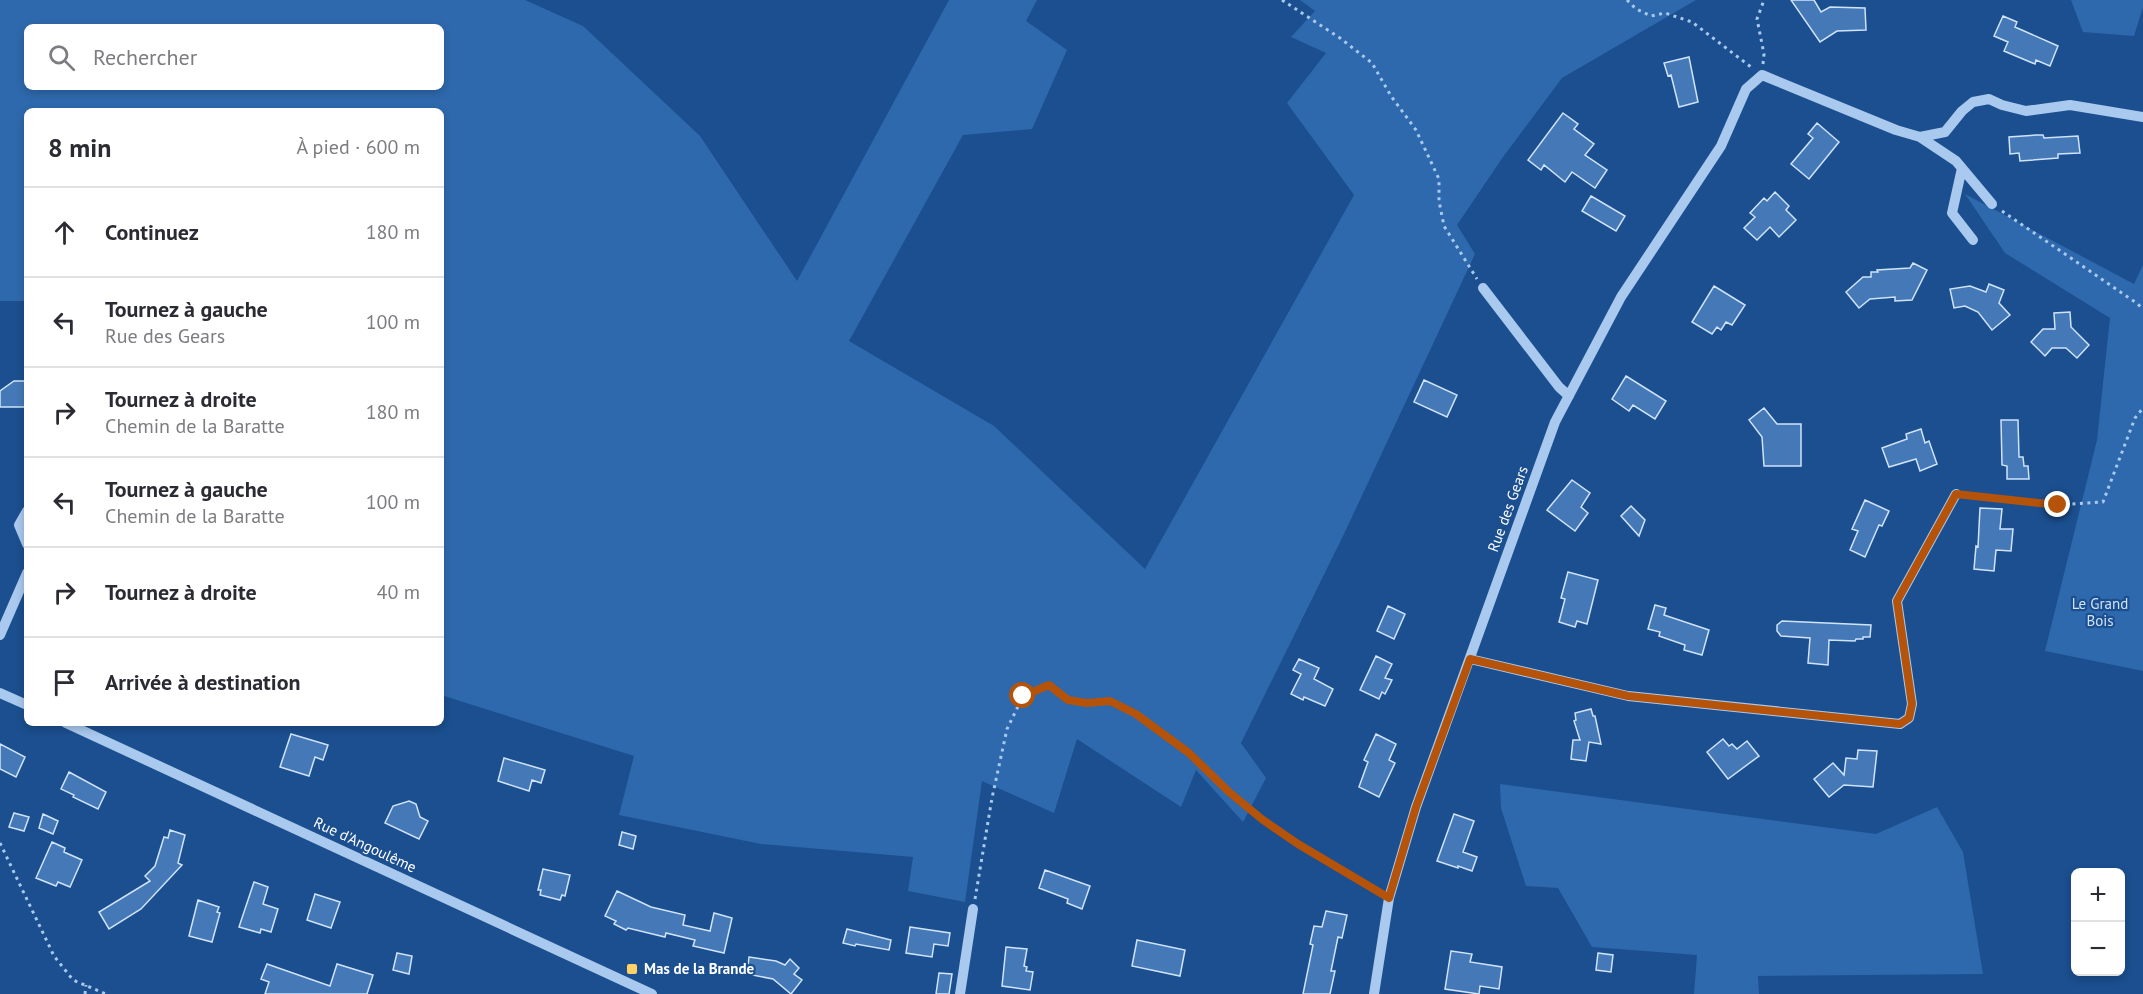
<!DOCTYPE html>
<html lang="fr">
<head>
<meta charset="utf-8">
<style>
  :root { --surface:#fff; --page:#f2f2f3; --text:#2b2b33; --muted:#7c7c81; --line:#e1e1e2 }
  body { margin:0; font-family:"PT Sans",sans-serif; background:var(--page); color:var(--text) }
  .controls { position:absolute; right:18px; bottom:18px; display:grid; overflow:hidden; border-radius:9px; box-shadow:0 3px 9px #0003 }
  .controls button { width:54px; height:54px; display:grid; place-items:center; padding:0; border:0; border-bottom:2px solid var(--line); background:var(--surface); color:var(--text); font:30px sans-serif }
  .stop { position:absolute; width:18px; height:18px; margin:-14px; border:4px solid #b45309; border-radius:50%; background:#fff }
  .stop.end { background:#b45309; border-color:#fff; box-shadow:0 2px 6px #0008 }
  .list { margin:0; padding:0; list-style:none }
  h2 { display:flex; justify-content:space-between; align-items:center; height:78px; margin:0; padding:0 24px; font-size:26px }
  h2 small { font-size:20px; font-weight:400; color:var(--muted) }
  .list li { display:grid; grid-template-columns:39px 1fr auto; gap:18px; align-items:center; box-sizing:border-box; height:90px; padding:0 24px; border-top:2px solid var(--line) }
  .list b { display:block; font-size:22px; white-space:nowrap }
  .list p { margin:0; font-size:20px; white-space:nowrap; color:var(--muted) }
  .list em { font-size:20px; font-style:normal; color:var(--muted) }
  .icon { flex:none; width:33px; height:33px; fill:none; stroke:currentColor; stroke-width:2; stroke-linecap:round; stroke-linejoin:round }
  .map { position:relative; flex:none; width:2143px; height:994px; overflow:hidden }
  .search { position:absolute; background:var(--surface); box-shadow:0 3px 9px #0003; left:24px; top:24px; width:420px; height:66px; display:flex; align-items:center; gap:15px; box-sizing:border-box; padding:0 21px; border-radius:9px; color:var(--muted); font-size:22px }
  .panel { position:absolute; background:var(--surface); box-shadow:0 3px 9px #0003; left:24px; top:108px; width:420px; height:618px; border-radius:9px }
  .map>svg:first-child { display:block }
  .green { fill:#2e69ad; fill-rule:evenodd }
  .building { fill:#4478b7; stroke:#cfe3fa; stroke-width:1.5 }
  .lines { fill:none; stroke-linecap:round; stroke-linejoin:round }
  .path { stroke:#a9c9ee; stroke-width:3; stroke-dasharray:3 4.5; stroke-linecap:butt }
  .minor { stroke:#a9c9ee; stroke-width:10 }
  .route { stroke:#b45309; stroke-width:8 }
  .poi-dot { fill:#ffd166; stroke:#1b4f8f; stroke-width:2 }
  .labels { text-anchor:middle; stroke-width:4.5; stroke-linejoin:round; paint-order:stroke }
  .street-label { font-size:15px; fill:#fff; stroke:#1b4f8f }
  .park-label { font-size:15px; fill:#cfe3fa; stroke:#1b4f8f }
  .poi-label { font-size:15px; font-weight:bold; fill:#fff; stroke:#1b4f8f; text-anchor:start }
</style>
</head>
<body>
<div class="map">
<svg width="2143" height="994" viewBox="0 0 2143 994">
  <rect width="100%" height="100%" fill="#1b4f8f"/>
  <!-- green -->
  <path class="green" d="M0 0H525L583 26 700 136 797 281 949 0H1037L1026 21 1067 50 1032 129 963 135 849 341 994 426 1145 569 1354 195 1287 103 1326 53 1291 37 1315 11 1300 0H1696L1562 78 1503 157 1457 225 1475 254 1344 534 1241 743 1266 778 1243 822 1196 770 1181 807 1077 739 1054 813 982 781 965 902 908 891 913 857 761 844 619 815 634 756 441 695V111H27V301H0ZM27 27H441V87H27Z
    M2071 0H2143V7L2134 36 2083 32Z
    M1965 194 2134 284 2143 265V671L2045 651 2097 440 2110 318 2005 253Z
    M1500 784 1876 834 1937 807 1963 852 1983 974 1758 976 1759 994H1694L1697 955 1592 947 1558 888 1526 886 1501 808Z"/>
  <!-- building -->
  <path class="building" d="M1791 0H1814L1821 12 1830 7 1865 8 1866 30 1837 31 1820 42Z
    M2003 16 2017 22 2015 27 2058 46 2050 66 2036 60 2035 64 2004 51 2008 42 1994 36Z
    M1689 57 1698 102 1679 107 1671 75 1668 76 1664 63Z
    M1563 113 1578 124 1574 129 1594 144 1585 155 1607 170 1595 188 1572 172 1565 182 1544 165 1541 170 1528 160Z
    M1817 123 1839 142 1809 179 1791 164 1813 138 1808 134Z
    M2036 135H2043L2044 138 2078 136 2080 153 2058 154V158L2020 161 2019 153 2010 154 2009 137Z
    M1775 192 1789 206 1786 210 1796 220 1779 237 1770 227 1757 240 1744 228 1755 217 1750 213 1764 198 1767 201Z
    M1591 196 1625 216 1616 231 1582 211Z
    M1913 263 1927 270 1912 300 1895 301V297L1870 299 1859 308 1846 292 1863 277H1871V272H1878L1877 270 1910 268Z
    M1989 284 2004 290 1999 303 2010 315 1992 330 1978 312 1965 306 1954 308 1950 289 1970 286 1986 292Z
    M1714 286 1745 305 1732 325 1726 322 1721 330 1717 327 1712 334 1692 322Z
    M2070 312 2071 327 2089 345 2077 358 2066 348H2052L2045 356 2031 342 2043 329H2055L2054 313Z
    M1626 376 1666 401 1655 419 1633 405 1629 411 1612 399Z
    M1424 380 1457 395 1447 417 1414 402Z
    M14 381H27V407H0V391Z
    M1764 408 1777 424H1801V466H1764L1762 437 1749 420Z
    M2001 420H2018L2019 457H2023L2024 466H2028L2029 479H2007V466L2002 465Z
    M1921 429 1925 443 1929 441 1937 464 1920 471 1916 459 1889 467 1882 448 1907 439 1906 434Z
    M1572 480 1590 493 1581 507 1588 513 1575 531 1547 510Z
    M1865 500 1889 511 1882 526 1879 525 1865 557 1850 550 1858 531 1852 529Z
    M1631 506 1645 520 1639 536 1621 516Z
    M1980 508 2002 509 2000 529H2013L2011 551 1996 550 1994 571 1974 569 1976 546 1978 547Z
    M1568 572 1598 580 1587 624 1577 621 1575 627 1559 622 1565 599 1561 598Z
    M1655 605 1666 608 1664 615 1709 630 1702 655 1684 650 1685 645 1659 636 1660 632 1648 629Z
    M1388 606 1405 614 1394 639 1377 631Z
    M1782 621 1871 625 1870 637H1863V639H1856L1855 641 1829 640 1828 665 1808 663 1810 638 1781 636 1777 631V625Z
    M1376 656 1392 664 1385 678 1392 680 1385 694 1382 692 1379 699 1360 690Z
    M1299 659 1319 668 1314 679 1333 689 1325 706 1304 697 1303 700 1291 694 1301 674 1293 670Z
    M1591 709 1593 716H1595L1601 744 1589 742 1586 761 1571 759 1573 740H1580L1574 721 1576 720 1575 713Z
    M291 734 328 745 323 760 315 757 309 776 280 767Z
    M1376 734 1396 744 1389 760 1395 763 1379 797 1359 787 1368 762 1364 760Z
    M1723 739 1729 746 1732 744 1737 749 1747 741 1759 756 1728 779 1707 752Z
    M0 744 25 757 16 777 0 769Z
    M1858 750 1877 751 1873 787 1844 785 1829 797 1814 779 1833 763 1844 775 1846 758 1857 759Z
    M504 758 545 770 541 783 532 780 529 791 498 781Z
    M69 772 106 792 98 809 73 797 74 795 61 789Z
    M409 801 416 804 420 817 428 821 419 839 385 823 393 806Z
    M14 813 29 817 24 831 9 827Z
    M43 814 58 821 53 834 39 828Z
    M1454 814 1474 821 1463 852 1477 857 1472 871 1458 866V868L1437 861Z
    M170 830 185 835 178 863 182 865 141 909 109 929 99 912 150 881 145 876 155 866 164 837 168 838Z
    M622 832 636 836 633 849 619 845Z
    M52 842 65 848 64 852 82 860 70 887 58 882 56 886 36 878Z
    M543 869 570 875 565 896 562 895 560 900 540 895 541 890H538Z
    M1045 870 1090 886 1082 909 1067 903 1068 899 1039 888Z
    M254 882 268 887 263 904 278 909 271 932 261 929 260 933 239 927Z
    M617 891 651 907 685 915 683 925 710 931 714 913 732 918 724 953 693 946 695 940 666 933 665 937 628 928 626 930 614 924 616 921 605 916Z
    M315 894 340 902 331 928 307 920Z
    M198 900 219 907 217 912 220 913 212 942 189 936Z
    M1326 911 1347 915 1342 938 1338 937 1331 971H1335L1330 994H1303L1313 945 1310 944 1314 926 1322 927Z
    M910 927 950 933 948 946 934 944 932 957 906 953Z
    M847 929 891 940 889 950 856 944 855 946 843 943Z
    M1137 940 1185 950 1180 976 1132 966Z
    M1006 947 1027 949 1024 966 1027 967 1026 971 1033 972 1030 990 1002 986Z
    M1451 951 1472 954 1470 962 1502 967 1499 989 1480 986 1479 994 1445 989Z
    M397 953 412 956 409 974 393 970Z
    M1598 953 1613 955 1611 972 1596 970Z
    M749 957 776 961 785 965 790 959 799 968 794 974 802 980 791 994 773 979 747 974Z
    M267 964 330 986 337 964 373 975 367 994H265L269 982 261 979Z
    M939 973 952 974 949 994H936Z"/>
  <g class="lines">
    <!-- path -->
    <path class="path" d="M1282 0 1340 38 1372 63 1391 96 1416 130 1439 179V201L1444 226 1477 279
      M1627 0 1636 9 1651 16 1665 13 1692 22 1751 67
      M1763 64 1764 54 1757 19 1764 0
      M2002 211 2138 304 2143 310
      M1968 495 2058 505 2103 502 2135 418 2143 408
      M0 843 54 956 73 980 106 994
      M975 899 992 798 1007 729 1023 696 1049 685 1068 700 1087 703 1110 701 1136 714 1189 753 1229 792 1264 820 1298 844 1379 892
      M85 994 86 985"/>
    <!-- minor -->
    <path class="minor" d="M1920 137 1945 132 1962 111 1973 102 1989 99 2002 105 2026 111 2070 105 2143 117
      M1962 168 1952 213 1973 240
      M1483 288 1559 387 1569 396
      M27 511 19 525 27 544
      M0 635 27 573
      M1470 659 1628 696 1900 724 1909 718 1912 704 1897 601 1956 494
      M0 693 27 705
      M66 723 652 994
      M960 994 973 909
      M1374 994 1389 898 1416 807 1555 422 1621 297 1721 146 1746 89 1762 75 1896 130 1920 137 1956 161 1992 204"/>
  </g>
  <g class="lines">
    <!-- route -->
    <path class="route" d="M1023 696 1049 685 1068 700 1087 703 1110 701 1136 714 1189 753 1229 792 1263 820 1298 844 1389 898 1416 807 1470 659 1628 696 1900 724 1909 718 1912 704 1897 601 1956 494 2058 505"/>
  </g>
  <!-- markers -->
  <rect class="poi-dot" x="626" y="963" width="12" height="12" rx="3"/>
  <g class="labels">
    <!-- street labels -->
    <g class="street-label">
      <text transform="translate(1508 509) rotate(-70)" y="5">Rue des Gears</text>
      <text transform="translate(365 845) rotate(25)" y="5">Rue d'Angoulême</text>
    </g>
    <!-- park labels -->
    <g class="park-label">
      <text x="2100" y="609">Le Grand<tspan x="2100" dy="17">Bois</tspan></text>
    </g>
    <!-- poi labels -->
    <g class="poi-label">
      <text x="644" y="974">Mas de la Brande</text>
    </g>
  </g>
</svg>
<div class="controls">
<button>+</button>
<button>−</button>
</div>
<div class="stop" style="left:1023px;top:696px"></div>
<div class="stop end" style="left:2058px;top:505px"></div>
<div class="search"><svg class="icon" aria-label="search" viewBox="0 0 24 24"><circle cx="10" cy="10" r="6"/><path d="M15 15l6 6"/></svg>Rechercher</div>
<section class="panel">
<h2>8 min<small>À pied · 600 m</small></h2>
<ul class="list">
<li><svg class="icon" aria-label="ahead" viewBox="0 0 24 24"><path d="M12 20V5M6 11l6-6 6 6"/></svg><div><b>Continuez</b></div><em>180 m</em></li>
<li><svg class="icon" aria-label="left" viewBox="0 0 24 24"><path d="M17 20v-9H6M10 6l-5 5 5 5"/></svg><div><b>Tournez à gauche</b><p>Rue des Gears</p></div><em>100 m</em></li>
<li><svg class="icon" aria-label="right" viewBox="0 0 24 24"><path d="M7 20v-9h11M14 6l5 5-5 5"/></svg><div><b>Tournez à droite</b><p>Chemin de la Baratte</p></div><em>180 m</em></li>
<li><svg class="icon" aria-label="left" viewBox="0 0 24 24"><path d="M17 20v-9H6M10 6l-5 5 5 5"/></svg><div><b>Tournez à gauche</b><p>Chemin de la Baratte</p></div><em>100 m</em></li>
<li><svg class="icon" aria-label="right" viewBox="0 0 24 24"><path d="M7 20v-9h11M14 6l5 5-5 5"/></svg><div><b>Tournez à droite</b></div><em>40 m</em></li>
<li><svg class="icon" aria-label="arrive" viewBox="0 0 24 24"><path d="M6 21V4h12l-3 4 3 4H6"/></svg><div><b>Arrivée à destination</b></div></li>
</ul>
</section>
</div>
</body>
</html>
